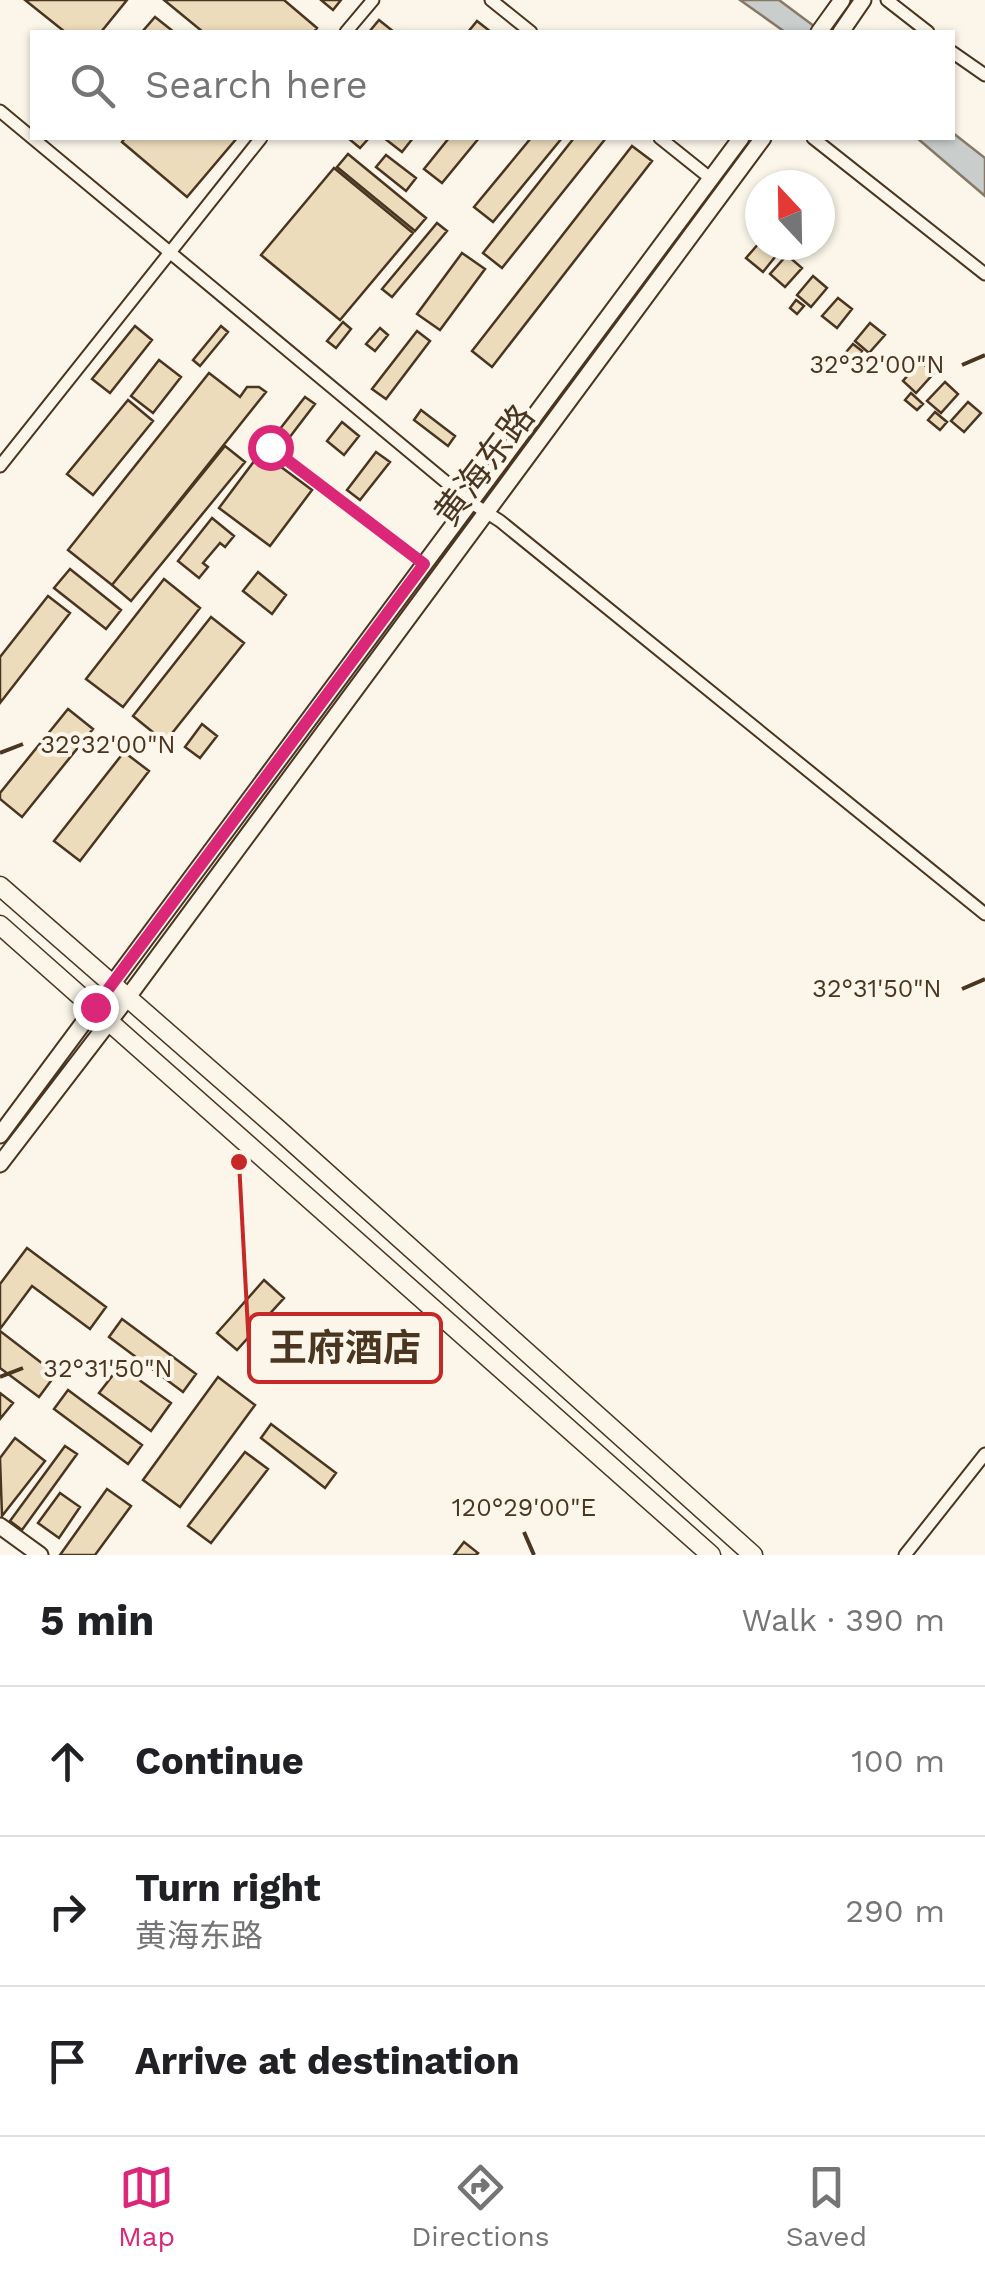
<!DOCTYPE html>
<html lang="en">
<head>
<meta charset="utf-8">
<style>
  :root { --surface:#fff; --page:#f2f2f2; --text:#202124; --muted:#757577; --line:#e0e0e0; --accent:#db2777 }
  body { margin:0; font-family:"Work Sans","Noto Sans SC",sans-serif; background:var(--page); color:var(--text) }
  .compass { position:absolute; left:745px; top:170px; width:90px; height:90px; border-radius:50%; background:var(--surface); box-shadow:0 2px 8px #0004; rotate:338deg }
  .stop { position:absolute; width:30px; height:30px; margin:-22px; border:8px solid #db2777; border-radius:50%; background:#fff }
  .stop.end { background:#db2777; border-color:#fff; box-shadow:0 2px 10px #0008 }
  .list { margin:0; padding:0; list-style:none }
  h2 { display:flex; justify-content:space-between; align-items:center; height:130px; margin:0; padding:0 40px; font-size:42px }
  h2 small { font-size:32px; font-weight:400; color:var(--muted) }
  .list li { display:grid; grid-template-columns:65px 1fr auto; gap:30px; align-items:center; box-sizing:border-box; height:150px; padding:0 40px; border-top:2px solid var(--line) }
  .list b { display:block; font-size:38px; white-space:nowrap }
  .list p { margin:0; font-size:32px; white-space:nowrap; color:var(--muted) }
  .list em { font-size:32px; font-style:normal; color:var(--muted) }
  .icon { flex:none; width:55px; height:55px; fill:none; stroke:currentColor; stroke-width:2; stroke-linecap:round; stroke-linejoin:round }
  .map { position:relative; flex:none; width:985px; height:1555px; overflow:hidden }
  .search { position:absolute; background:var(--surface); box-shadow:0 2px 8px #0004; left:30px; right:30px; top:30px; height:110px; display:flex; align-items:center; gap:25px; box-sizing:border-box; padding:0 35px; border-radius:0px; color:var(--muted); font-size:38px }
  .sheet { height:580px; background:var(--surface) }
  nav { display:flex; justify-content:space-around; align-items:center; box-sizing:border-box; height:140px; border-top:2px solid var(--line); background:var(--surface); font-size:28px; color:var(--muted) }
  nav a { display:grid; justify-items:center; gap:5px }
  nav .on { color:var(--accent) }
  .map>svg:first-child { display:block }
  .water { fill:#c9cecd; stroke:#887966; stroke-width:2.5 }
  .building { fill:#ecdcbc; stroke:#4a3520; stroke-width:2.5 }
  .lines { fill:none; stroke-linecap:round; stroke-linejoin:round }
  .lane-casing { stroke:#4a3520; stroke-width:10 }
  .street-casing { stroke:#4a3520; stroke-width:15 }
  .secondary-casing { stroke:#4a3520; stroke-width:19 }
  .primary-casing { stroke:#4a3520; stroke-width:21 }
  .lane { stroke:#fbf6e9; stroke-width:6 }
  .street { stroke:#fbf6e9; stroke-width:11 }
  .secondary { stroke:#fbf6e9; stroke-width:15 }
  .primary { stroke:#fbf6e9; stroke-width:18 }
  .route { stroke:#db2777; stroke-width:12 }
  .ticks { fill:none; stroke:#4a3520; stroke-width:4 }
  .labels { text-anchor:middle; stroke-width:8; stroke-linejoin:round; paint-order:stroke }
  .street-label { font-size:35px; fill:#4a3520; stroke:#fbf6e9 }
  .ticks-label { font-size:25px; text-anchor:middle; fill:#4a3520; stroke:#fbf6e9; stroke-width:8; stroke-linejoin:round; paint-order:stroke }
  .leader { fill:none; stroke:#c62828; stroke-width:4 }
  .callout-dot { fill:#c62828; stroke:#fbf6e9; stroke-width:4 }
  .callout { fill:#fbf6e9; stroke:#c62828; stroke-width:4 }
  .callout-label { font-size:38px; text-anchor:middle; font-weight:bold; fill:#4a3520 }
</style>
</head>
<body>
<div class="map">
<svg width="985" height="1555" viewBox="0 0 985 1555">
  <rect width="100%" height="100%" fill="#fbf6e9"/>
  <!-- water -->
  <path class="water" d="M740 0H779L822 32H785Z
    M953 133 985 158V196L917 138H952Z"/>
  <!-- building -->
  <path class="building" d="M25 0H127L101 32H65Z
    M164 0H284L317 28 314 32H203Z
    M321 0H341L333 10Z
    M155 17 174 32H142Z
    M379 20 394 32H369Z
    M477 21 491 32H468Z
    M125 138H237L187 197 122 142Z
    M348 138H369L360 148Z
    M384 138H413L402 152Z
    M449 138H479L442 183 424 169Z
    M531 138H562L493 222 474 207Z
    M574 138H606L502 268 483 253Z
    M632 146 652 161 492 367 472 351Z
    M348 154 426 218 415 231 337 167Z
    M386 155 416 178 406 191 376 167Z
    M334 168 413 233 340 320 261 255Z
    M437 223 447 231 392 297 382 289Z
    M760 242V245H771L779 252 763 272 746 258Z
    M462 253 485 269 440 330 417 314Z
    M787 255 802 268 785 287 770 274Z
    M813 276 827 288 811 307 797 295Z
    M838 298 852 309 837 328 822 316Z
    M796 300 804 306 797 314 790 308Z
    M343 322 351 329 336 348 327 341Z
    M870 323 885 335 869 353 855 341Z
    M135 326 152 340 110 393 92 379Z
    M221 326 228 332 200 366 193 360Z
    M380 328 388 335 375 351 366 344Z
    M417 331 430 341 386 399 372 389Z
    M853 344 862 351 849 365 841 358Z
    M159 360 181 377 153 413 131 396Z
    M920 361 934 373 916 393 903 381Z
    M209 373 240 397 247 387H259L266 392 112 585 68 550Z
    M945 382 958 394 941 413 927 401Z
    M911 393 923 404 917 410 905 400Z
    M305 397 315 404 286 442 276 434Z
    M128 400 153 421 93 495 67 474Z
    M968 402 981 413 964 432 951 421Z
    M421 410 455 436 448 446 414 420Z
    M935 412 947 422 940 430 928 420Z
    M342 422 359 436 344 455 327 441Z
    M225 446 245 462 131 601 112 585Z
    M261 452 312 490 270 546 219 508Z
    M376 452 390 462 360 500 347 490Z
    M212 518 234 536 225 547 220 543 203 563 208 567 199 578 178 561Z
    M70 569 121 610 106 629 54 588Z
    M258 572 286 595 272 614 243 591Z
    M164 579 200 608 123 707 86 679Z
    M48 596 70 613 0 703V657Z
    M211 617 244 643 165 742 133 716Z
    M68 709 93 729 22 817 0 799V793Z
    M202 724 217 736 200 758 185 747Z
    M124 752 149 771 80 861 54 841Z
    M27 1248 106 1307 90 1329 32 1286 0 1329V1284Z
    M264 1280 284 1298 237 1350 217 1333Z
    M122 1319 196 1374 183 1392 109 1337Z
    M0 1331 56 1374 39 1397 0 1368Z
    M120 1366 171 1403 151 1431 99 1393Z
    M218 1377 255 1405 180 1507 143 1480Z
    M68 1390 142 1445 128 1464 54 1409Z
    M0 1393 13 1403 0 1419Z
    M271 1424 336 1473 325 1488 261 1438Z
    M15 1438 45 1461 2 1516 0 1458Z
    M65 1446 77 1454 22 1530 10 1521Z
    M245 1452 268 1469 211 1543 188 1526Z
    M107 1489 131 1506 95 1555H60Z
    M60 1493 80 1507 59 1538 38 1523Z
    M464 1542 478 1553 476 1555H454Z"/>
  <g class="lines">
    <!-- lane casing -->
    <g class="lane-casing">
      <path id="lane" d="M270 447 424 564"/>
    </g>
    <!-- street casing -->
    <g class="street-casing">
      <path id="street" d="M491 0 531 32
        M887 0 928 32
        M346 32 373 0
        M952 52 985 75
        M0 111 470 502 500 521 985 914
        M660 138 710 178
        M813 138 985 274
        M0 466 261 138
        M905 1555 985 1454"/>
    </g>
    <!-- secondary casing -->
    <g class="secondary-casing">
      <path id="secondary" d="M819 32 842 0
        M841 32 863 0
        M0 1135 741 138
        M0 1164 128 997 763 138
        M0 1526 40 1555"/>
    </g>
    <!-- primary casing -->
    <g class="primary-casing">
      <path id="primary" d="M0 886 279 1130 753 1555
        M0 925 711 1555"/>
    </g>
    <!-- lane -->
    <use href="#lane" class="lane"/>
    <!-- street -->
    <use href="#street" class="street"/>
    <!-- secondary -->
    <use href="#secondary" class="secondary"/>
    <!-- primary -->
    <use href="#primary" class="primary"/>
  </g>
  <g class="lines">
    <!-- route -->
    <path class="route" d="M95 1007 424 564 270 447"/>
  </g>
  <!-- ticks -->
  <path class="ticks" d="M962 365 985 355M0 753 23 744M962 989 985 979M0 1377 23 1368M524 1532 534 1555"/>
  <g class="labels">
    <!-- street labels -->
    <g class="street-label">
      <text transform="translate(484 465) rotate(-53)" y="12">黄海东路</text>
    </g>
  </g>
  <g class="ticks-label">
    <text x="877" y="373">32°32'00"N</text>
    <text x="108" y="753">32°32'00"N</text>
    <text x="877" y="997">32°31'50"N</text>
    <text x="108" y="1377">32°31'50"N</text>
    <text x="524" y="1516">120°29'00"E</text>
  </g>
  <!-- callouts -->
  <path class="leader" d="M239 1162L249 1348"/>
  <circle class="callout-dot" cx="239" cy="1162" r="10"/>
  <rect class="callout" x="249" y="1314" width="192" height="68" rx="10"/>
  <g class="callout-label">
    <text x="345" y="1361">王府酒店</text>
  </g>
</svg>
<svg class="compass" viewBox="-18 -18 36 36"><path d="M0-13l5 13h-10z" fill="#e53935"/><path d="M0 13l5-13h-10z" fill="#757577"/></svg>
<div class="stop" style="left:270px;top:447px"></div>
<div class="stop end" style="left:95px;top:1007px"></div>
<div class="search"><svg class="icon" aria-label="search" viewBox="0 0 24 24"><circle cx="10" cy="10" r="6"/><path d="M15 15l6 6"/></svg>Search here</div>
</div>
<section class="sheet">
<h2>5 min<small>Walk · 390 m</small></h2>
<ul class="list">
<li><svg class="icon" aria-label="ahead" viewBox="0 0 24 24"><path d="M12 20V5M6 11l6-6 6 6"/></svg><div><b>Continue</b></div><em>100 m</em></li>
<li><svg class="icon" aria-label="right" viewBox="0 0 24 24"><path d="M7 20v-9h11M14 6l5 5-5 5"/></svg><div><b>Turn right</b><p>黄海东路</p></div><em>290 m</em></li>
<li><svg class="icon" aria-label="arrive" viewBox="0 0 24 24"><path d="M6 21V4h12l-3 4 3 4H6"/></svg><div><b>Arrive at destination</b></div></li>
</ul>
</section>
<nav>
<a class="on"><svg class="icon" aria-label="map" viewBox="0 0 24 24"><path d="M3 6l6-2 6 2 6-2v14l-6 2-6-2-6 2zM9 4v14M15 6v14"/></svg>Map</a>
<a><svg class="icon" aria-label="directions" viewBox="0 0 24 24"><path d="M12 3l9 9-9 9-9-9zM9 14v-3h6M13 9l2 2-2 2"/></svg>Directions</a>
<a><svg class="icon" aria-label="saved" viewBox="0 0 24 24"><path d="M7 4h10v16l-5-4-5 4z"/></svg>Saved</a>
</nav>
</body>
</html>
